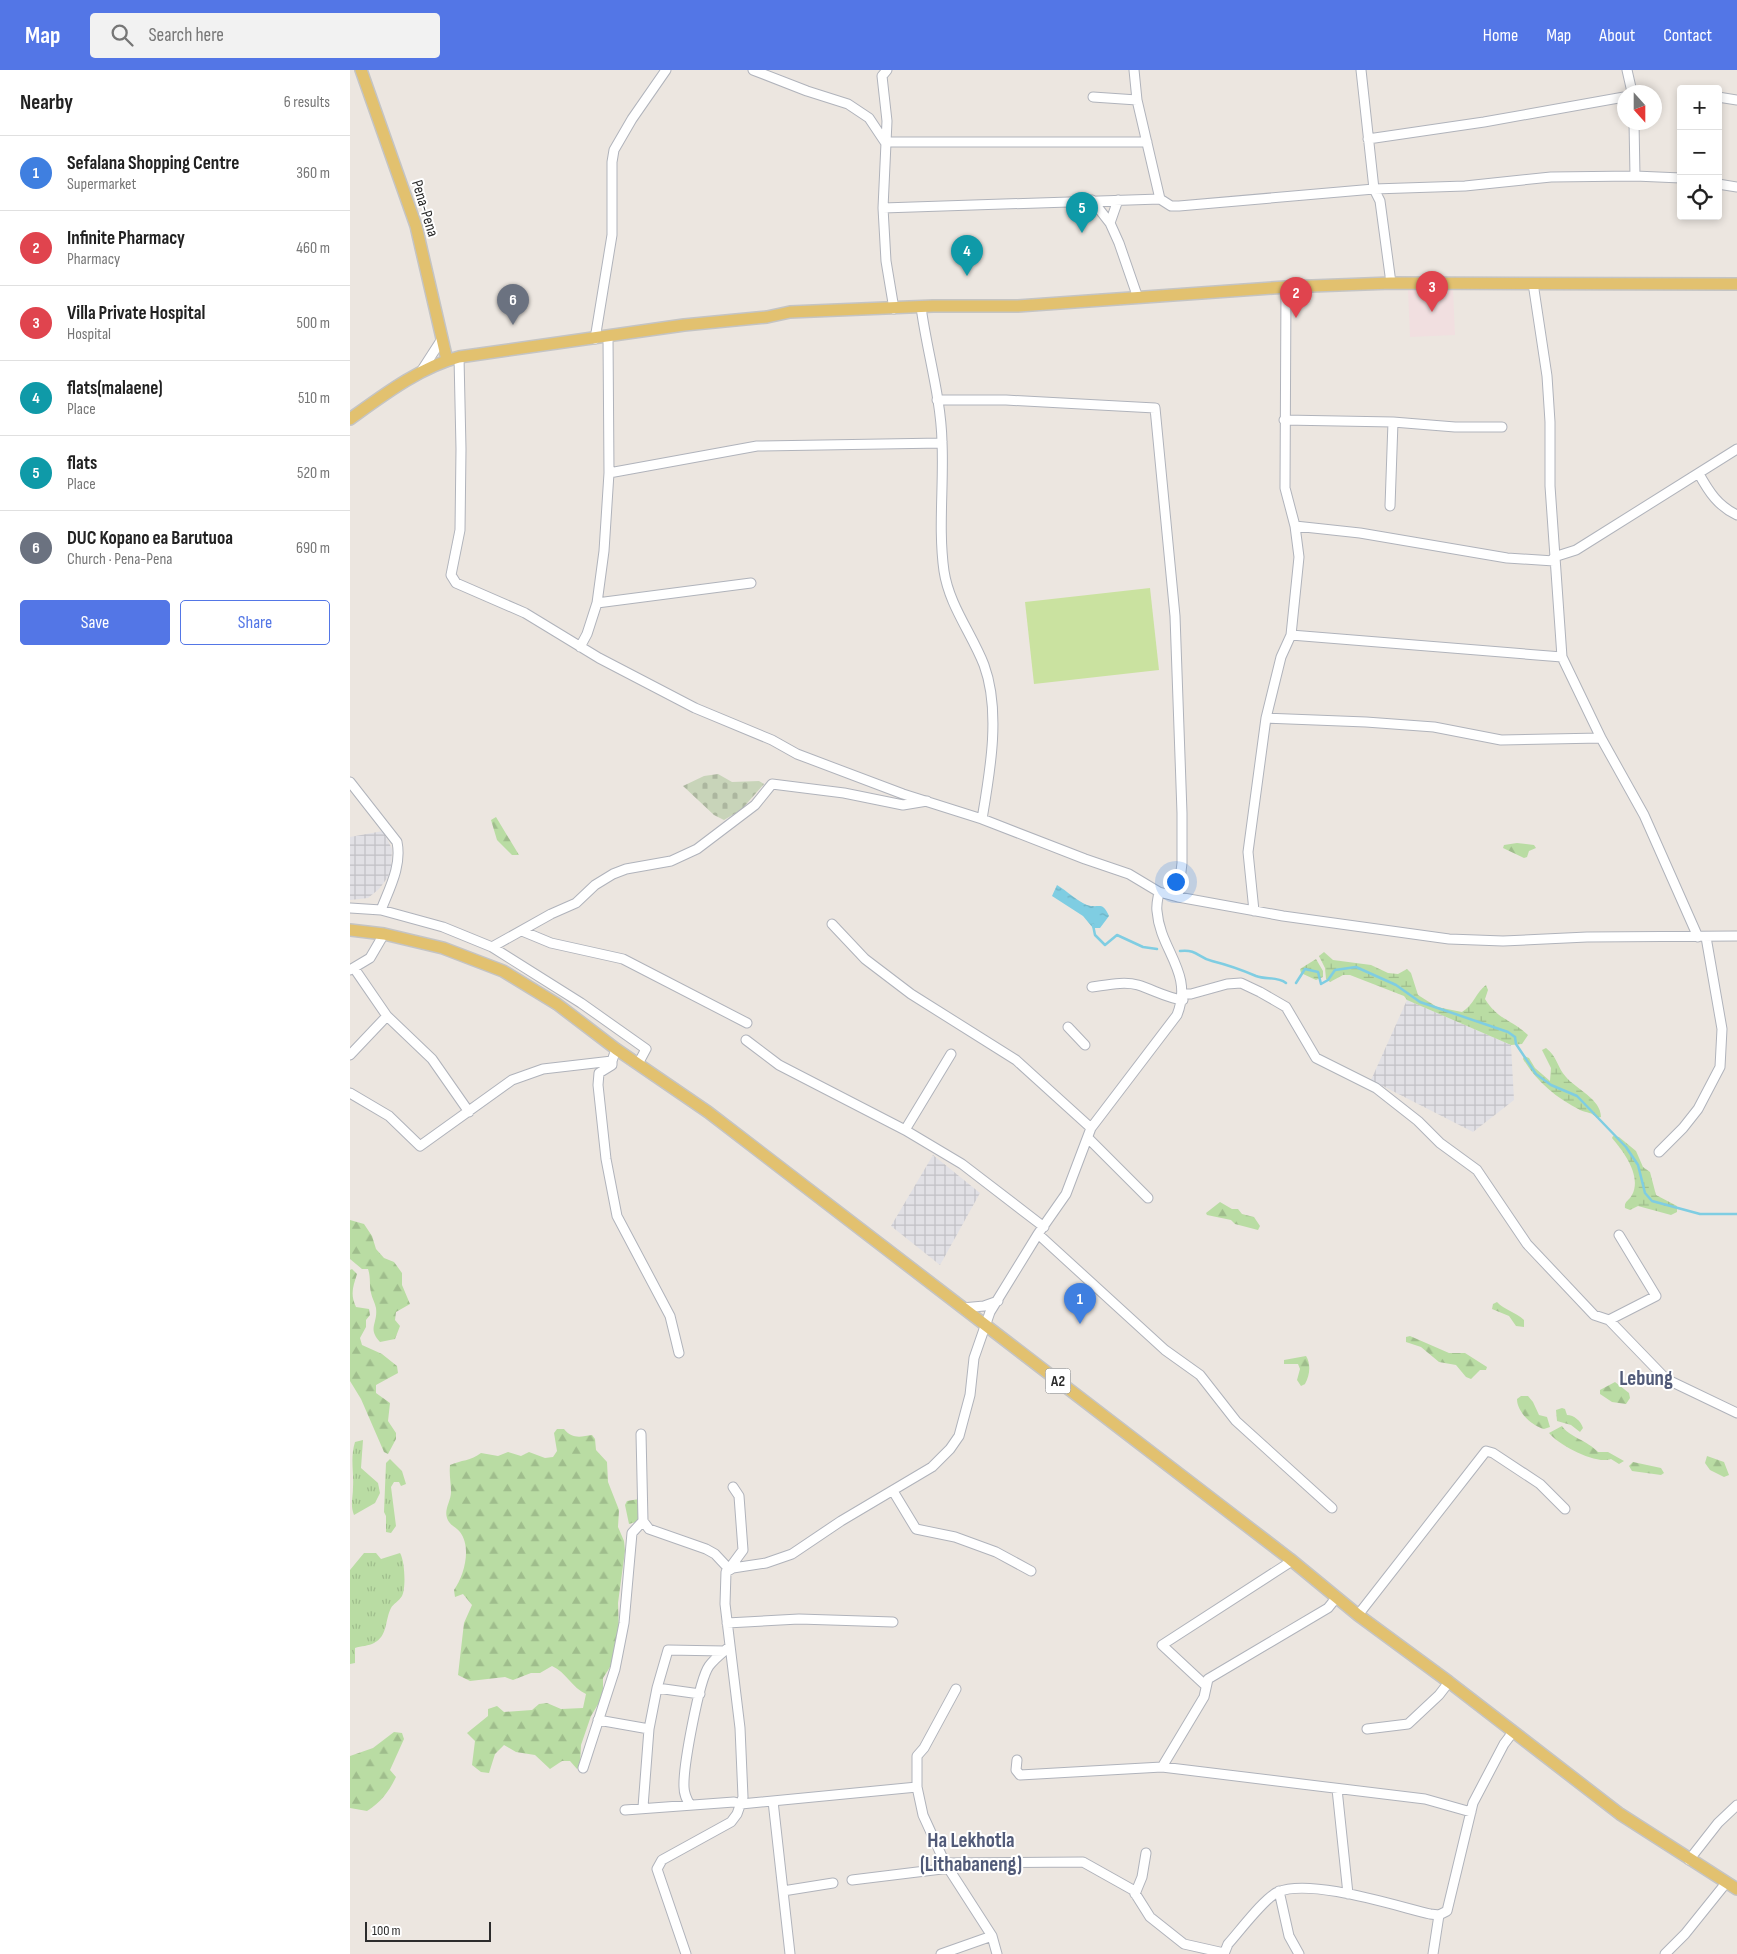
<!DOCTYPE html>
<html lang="en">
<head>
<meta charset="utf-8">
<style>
  :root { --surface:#fff; --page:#f2f2f2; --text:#222; --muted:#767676; --line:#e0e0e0; --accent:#5376e6 }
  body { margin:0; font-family:"Sofia Sans Condensed",sans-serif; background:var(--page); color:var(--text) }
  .controls { position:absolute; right:15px; top:15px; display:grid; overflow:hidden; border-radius:5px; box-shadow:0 2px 8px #0003 }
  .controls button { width:45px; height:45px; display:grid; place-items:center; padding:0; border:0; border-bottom:1px solid var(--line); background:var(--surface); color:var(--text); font:25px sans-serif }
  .compass { position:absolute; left:1267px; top:15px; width:45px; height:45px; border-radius:50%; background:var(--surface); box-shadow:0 2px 8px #0003; rotate:159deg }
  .scale { position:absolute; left:15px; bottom:12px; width:126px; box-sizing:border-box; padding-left:5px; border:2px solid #2c2c2c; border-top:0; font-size:14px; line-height:18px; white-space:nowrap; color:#2c2c2c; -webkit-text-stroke:4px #fff; paint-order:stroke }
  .you { position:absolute; left:825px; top:811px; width:18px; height:18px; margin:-12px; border:4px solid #fff; border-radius:50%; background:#1a73e8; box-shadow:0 0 0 8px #1a73e833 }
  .badge { display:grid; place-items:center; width:32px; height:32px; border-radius:50%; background:var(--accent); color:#fff; font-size:16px; font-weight:700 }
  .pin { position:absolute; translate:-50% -41px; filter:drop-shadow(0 1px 2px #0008) }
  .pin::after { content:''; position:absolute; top:26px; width:18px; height:15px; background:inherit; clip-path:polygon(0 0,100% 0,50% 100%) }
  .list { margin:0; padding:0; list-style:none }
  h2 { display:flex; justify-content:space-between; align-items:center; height:65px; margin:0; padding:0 20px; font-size:21px }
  h2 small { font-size:16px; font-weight:400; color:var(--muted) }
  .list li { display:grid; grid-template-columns:32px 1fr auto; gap:15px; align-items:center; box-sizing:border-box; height:75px; padding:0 20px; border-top:1px solid var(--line) }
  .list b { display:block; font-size:19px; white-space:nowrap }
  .list p { margin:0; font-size:16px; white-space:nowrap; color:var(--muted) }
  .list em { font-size:16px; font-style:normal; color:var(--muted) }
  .actions { display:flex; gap:10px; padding:15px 20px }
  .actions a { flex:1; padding:11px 0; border:1px solid var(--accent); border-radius:5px; text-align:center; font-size:18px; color:var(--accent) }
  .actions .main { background:var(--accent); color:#fff }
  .icon { flex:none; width:28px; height:28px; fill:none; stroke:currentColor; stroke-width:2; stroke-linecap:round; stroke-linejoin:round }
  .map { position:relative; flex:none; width:1387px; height:1884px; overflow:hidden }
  header { display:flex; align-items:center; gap:30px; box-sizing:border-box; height:70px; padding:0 25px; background:var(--accent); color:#fff }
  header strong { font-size:24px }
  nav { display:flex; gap:28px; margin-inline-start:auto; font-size:18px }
  .search { width:350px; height:45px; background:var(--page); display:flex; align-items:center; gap:12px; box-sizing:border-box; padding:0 18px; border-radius:5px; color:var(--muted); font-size:19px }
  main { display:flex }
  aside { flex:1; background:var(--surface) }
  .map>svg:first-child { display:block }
  .industrial { fill:url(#industrial-grid) }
  .medical { fill:#f1dfe0 }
  .grass { fill:url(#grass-tufts) }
  .forest { fill:url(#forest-firs) }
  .wetland { fill:url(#wetland-marsh) }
  .cemetery { fill:url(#cemetery-stones) }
  .pitch { fill:#cae2a0 }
  .water { fill:url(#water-ripples) }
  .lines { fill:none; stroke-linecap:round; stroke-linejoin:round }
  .stream { stroke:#7fcde2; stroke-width:2.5 }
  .minor-casing { stroke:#b0b3bb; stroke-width:11 }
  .major-casing { stroke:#c4c4c4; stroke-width:14 }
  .minor { stroke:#fff; stroke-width:9 }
  .major { stroke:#e2c16f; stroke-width:11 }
  .labels { text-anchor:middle; stroke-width:4; stroke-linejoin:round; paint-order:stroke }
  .shield { fill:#fff; stroke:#6b6b6b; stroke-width:1 }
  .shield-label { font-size:15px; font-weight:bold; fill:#2c2c2c }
  .street-label { font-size:16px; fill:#2c2c2c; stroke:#fff }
  .district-label { font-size:21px; font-weight:bold; fill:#515a78; stroke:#fff }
</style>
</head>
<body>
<header>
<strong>Map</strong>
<div class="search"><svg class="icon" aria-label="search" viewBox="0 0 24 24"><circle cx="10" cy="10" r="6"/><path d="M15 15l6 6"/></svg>Search here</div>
<nav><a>Home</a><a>Map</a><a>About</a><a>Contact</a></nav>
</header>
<main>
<aside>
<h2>Nearby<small>6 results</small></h2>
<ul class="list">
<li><span class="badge" style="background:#3f7fe0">1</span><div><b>Sefalana Shopping Centre</b><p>Supermarket</p></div><em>360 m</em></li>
<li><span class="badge" style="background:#e0444e">2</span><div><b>Infinite Pharmacy</b><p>Pharmacy</p></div><em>460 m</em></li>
<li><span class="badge" style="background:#e0444e">3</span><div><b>Villa Private Hospital</b><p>Hospital</p></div><em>500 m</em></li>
<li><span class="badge" style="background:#0f9aa8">4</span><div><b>flats(malaene)</b><p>Place</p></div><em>510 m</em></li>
<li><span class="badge" style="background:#0f9aa8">5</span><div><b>flats</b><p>Place</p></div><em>520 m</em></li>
<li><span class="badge" style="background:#6b7280">6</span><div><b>DUC Kopano ea Barutuoa</b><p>Church · Pena-Pena</p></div><em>690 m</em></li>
</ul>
<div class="actions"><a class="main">Save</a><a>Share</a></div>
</aside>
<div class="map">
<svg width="1387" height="1884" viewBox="0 0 1387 1884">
  <defs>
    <pattern id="industrial-grid" width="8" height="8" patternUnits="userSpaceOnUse" patternTransform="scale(1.25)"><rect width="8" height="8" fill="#e1e0e5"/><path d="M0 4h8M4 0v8" fill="none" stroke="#c1c0c5"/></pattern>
    <pattern id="grass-tufts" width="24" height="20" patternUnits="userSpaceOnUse" patternTransform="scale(1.25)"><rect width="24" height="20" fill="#b9dca3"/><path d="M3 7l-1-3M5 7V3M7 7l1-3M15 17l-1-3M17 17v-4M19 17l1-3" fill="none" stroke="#9fbd8c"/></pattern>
    <pattern id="forest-firs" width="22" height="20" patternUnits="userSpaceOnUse" patternTransform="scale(1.25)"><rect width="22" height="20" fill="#b9dca3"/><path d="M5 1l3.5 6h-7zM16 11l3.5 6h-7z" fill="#9fbd8c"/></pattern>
    <pattern id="wetland-marsh" width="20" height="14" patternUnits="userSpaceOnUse" patternTransform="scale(1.25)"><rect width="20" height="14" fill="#b9dca3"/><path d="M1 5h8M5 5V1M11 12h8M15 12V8" fill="none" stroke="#9fbd8c"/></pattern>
    <pattern id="cemetery-stones" width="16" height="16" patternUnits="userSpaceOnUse" patternTransform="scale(1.25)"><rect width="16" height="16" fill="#c8d4b9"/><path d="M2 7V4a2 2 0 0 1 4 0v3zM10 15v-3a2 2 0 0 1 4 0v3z" fill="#acb69f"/></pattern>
    <pattern id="water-ripples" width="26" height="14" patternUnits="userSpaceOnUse" patternTransform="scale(1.25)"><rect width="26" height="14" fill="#7fcde2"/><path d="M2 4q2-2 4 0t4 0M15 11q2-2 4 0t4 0" fill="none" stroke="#6eb0c2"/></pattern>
  </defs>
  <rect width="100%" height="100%" fill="#ece6e0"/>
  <!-- industrial -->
  <path class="industrial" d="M33 761 42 779 41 798 38 807 29 819 18 828 0 830V767Z
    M1057 930 1161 975 1164 1030 1123 1062 1021 1010Z
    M583 1085 630 1123 590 1195 541 1156Z"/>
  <!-- medical -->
  <path class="medical" d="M1058 220H1103L1105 265 1060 267Z"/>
  <!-- grass -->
  <path class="grass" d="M13 1370 11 1398 28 1413 30 1423 25 1433 4 1445C0 1435 3 1428 3 1417 4 1402 0 1388 5 1372Z
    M40 1389 52 1401 56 1414 51 1416 49 1412H44L41 1417 46 1456 41 1463 36 1462V1446L34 1442 36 1393Z
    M14 1483H26L31 1489 50 1483C55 1491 56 1519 52 1526 49 1531 43 1534 41 1538 35 1549 38 1566 24 1573 19 1576 11 1576 5 1578V1593L0 1594V1500Z"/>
  <!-- forest -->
  <path class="forest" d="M146 747 169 785H162L147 770 141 750Z
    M1167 773 1184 775 1186 778 1179 781 1177 787 1174 788 1153 778 1154 775Z
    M870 1132 882 1139H888L892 1144 904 1147 910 1156 908 1160 885 1154 881 1150 857 1145 856 1143Z
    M0 1150 14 1154 22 1166 26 1179 34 1188 44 1192 52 1203V1215L60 1234 46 1242 45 1250 50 1256 45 1269 30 1272C17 1258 28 1254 26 1238 25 1233 22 1228 21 1223 19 1214 21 1208 18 1199H12L0 1189Z
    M2 1199 7 1204C3 1217 0 1224 6 1237L19 1239 20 1245 16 1250V1257L10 1268 12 1275 32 1284 47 1296 48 1303 26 1315V1323L40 1333 38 1351 46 1363V1369L38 1384 34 1382 11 1329 0 1311V1200Z
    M1147 1232C1154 1240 1166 1242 1174 1250V1257L1166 1256 1159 1246 1142 1239 1143 1234Z
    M1060 1266 1099 1283H1115L1137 1297 1136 1300H1130L1121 1309 1116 1307 1106 1295 1089 1292 1071 1277 1056 1272V1267Z
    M956 1286C961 1294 960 1305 955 1314L951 1316 947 1310 950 1299 948 1294H934V1290Z
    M1265 1312 1279 1323 1280 1328 1276 1334 1262 1332 1250 1324V1320Z
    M1171 1326H1178L1183 1332 1189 1345 1197 1347 1200 1357 1194 1359C1182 1356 1167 1342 1167 1329Z
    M1212 1338 1215 1339 1217 1345C1224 1345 1231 1351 1233 1358L1230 1362 1221 1355 1207 1351 1206 1340Z
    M1212 1356C1218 1366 1238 1371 1248 1382H1258L1274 1391 1269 1394 1261 1389C1246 1395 1209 1375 1199 1363Z
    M207 1359H214C222 1369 230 1367 242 1365L245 1369 246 1380 257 1392 258 1412 269 1440 268 1457 274 1471 275 1481 268 1533 269 1564 262 1594 253 1608V1626L241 1646 231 1675 230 1696 227 1699 220 1691H212L200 1699 185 1685 166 1682 154 1675 145 1684 139 1703 131 1702 122 1695 125 1671 117 1663 138 1646V1639L147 1636 154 1642 182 1640 189 1634 197 1633 211 1639 233 1638 236 1624C222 1618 216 1602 202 1596L190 1603H181L163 1610 155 1607 120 1611 108 1605 114 1553 122 1535 113 1524 105 1527 104 1520C114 1506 122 1478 110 1462 106 1457 99 1455 97 1448 94 1439 101 1431 101 1422 101 1412 99 1405 100 1395 111 1390 121 1391 131 1383L148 1386 158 1382 171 1386 179 1382 195 1388 203 1387 207 1381 204 1363Z
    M1357 1386 1374 1392 1379 1405 1374 1407 1360 1400 1355 1393Z
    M1283 1392 1311 1398 1314 1403 1311 1405 1282 1401 1279 1396Z
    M289 1429V1451L279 1454 275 1435 277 1431Z
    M44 1662 52 1663 54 1669 40 1700 46 1707C38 1723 31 1732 17 1741L0 1738V1686L23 1678Z"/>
  <!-- wetland -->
  <path class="wetland" d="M974 882 983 890 1021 895 1038 903 1048 904 1057 899 1061 903 1068 925 1087 937 1112 942C1124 935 1126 922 1136 915L1138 920 1135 929C1148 950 1161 949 1178 965L1172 974 1161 975 1057 930 1054 926 1000 905H993L980 912 976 909 975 898 969 886Z
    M966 889 973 901V907L966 910 951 903 950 899Z
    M1196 978C1207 986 1207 997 1216 1007 1226 1019 1251 1029 1251 1047L1247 1048C1242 1042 1237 1043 1230 1040 1206 1028 1187 1012 1173 989L1174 986 1179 988 1185 998 1200 1011 1201 998 1192 980Z
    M1263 1066 1269 1067 1286 1081 1293 1097 1300 1102 1306 1125 1327 1136V1142L1321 1145 1288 1136 1280 1140 1275 1138C1274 1131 1279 1131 1282 1125 1292 1106 1274 1082 1262 1068Z"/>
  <!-- cemetery -->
  <path class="cemetery" d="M368 704 382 712 409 711 414 714 391 740 374 750 364 745 333 716 354 706Z"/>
  <!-- pitch -->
  <path class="pitch" d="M800 518 809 600 684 614 675 532Z"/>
  <!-- water -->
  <path class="water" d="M707 815C717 821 727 831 737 835 749 839 752 830 759 846L750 858H743L733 846 702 826Z"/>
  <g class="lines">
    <!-- stream -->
    <path class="stream" d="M743 855 745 865 755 875 767 865 793 877 807 879
      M830 881C848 879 848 888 862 891 878 895 892 900 906 906 916 910 927 906 936 913
      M946 913 955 899 968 902 971 914 978 910 985 900 1006 897 1046 915 1070 932 1158 962 1165 967 1166 974 1186 1004 1201 1015 1227 1026 1276 1077 1288 1095 1295 1123 1302 1131 1350 1144H1387"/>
    <!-- minor casing -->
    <g class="minor-casing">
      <path id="minor" d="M403 0 457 21 498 34 519 48 535 72H797
        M537 0 532 6 537 51 533 138 536 191 544 239
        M784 0 787 30 810 129
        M1011 0 1024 119 1030 131 1041 213
        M1277 0 1282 22
        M743 27 787 30
        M1368 27 1387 30
        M1284 52 1285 106
        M1018 69 1134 52 1274 27
        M1368 114 1387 117
        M742 130 760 153
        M768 130 760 153 769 173 788 228
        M533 138 810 129 821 136H829L1024 119 1115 116 1201 107 1285 106 1331 108
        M1183 213 1197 306 1200 352V416L1212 587 1251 668 1294 745 1348 867
        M571 237C577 282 591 327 592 372 594 415 588 458 594 501 599 535 622 564 634 595 651 641 640 702 632 749
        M245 269 262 165V92L264 80 282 49 316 0
        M109 287 111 379 110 460 101 505 106 513 175 543 249 588 345 638 422 670 447 684 553 724 632 749 735 789 779 804 809 822 828 827 933 846 1099 869 1153 871 1237 867 1387 866
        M72 300 92 269
        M587 330H656L805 338 825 546 832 743V793L828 827
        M934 350 1043 352 1105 357H1152
        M259 403 407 376 592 373
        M1349 404C1359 422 1368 436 1387 445
        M1040 436 1043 352
        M945 456 1010 463 1157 488 1204 491
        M1204 487 1226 480 1387 379
        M247 533 401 513
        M941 565 1212 587
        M230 577 237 564 247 533 254 481 259 403 258 267
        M916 648 931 587 941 565 949 487 945 456 935 418 936 217
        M0 712 47 772C52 796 39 819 31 840
        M0 838 31 840 93 857 142 877 231 933 296 979 288 994
        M904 841 898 782 916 648 1016 652 1084 657 1151 670 1251 668
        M482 854 515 889 561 924 666 990 741 1058
        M172 861 201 873 273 889 397 953
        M142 877 201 844 226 833 245 815 263 804 276 799 321 791 347 779 405 735 422 714 494 723 553 735 577 731
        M4 898 37 946 82 989 119 1042
        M0 900 20 888 34 864
        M742 917C757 915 774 911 788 915 804 920 817 928 833 930
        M833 924H841L877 914 891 913 910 922 936 937 966 988 1026 1018 1068 1051 1090 1073 1127 1100 1177 1174 1244 1245 1259 1250 1316 1309 1387 1343
        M718 957 735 975
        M396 970 429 995 555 1060
        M601 984 555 1060 612 1094 694 1157
        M0 985 37 946
        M262 991V995L249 1003 248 1015 256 1089 267 1146 320 1246 329 1283
        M0 1023 39 1046 70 1076 162 1010 193 999 262 991 266 979
        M738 1068 798 1128
        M1309 1082 1333 1058 1348 1039 1370 997 1372 959 1356 867
        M688 1164 815 1280 850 1305 886 1351 982 1438
        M612 1238 634 1236 648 1231
        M1259 1250 1306 1226 1269 1165
        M291 1364 293 1451 299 1459 356 1479 365 1484 379 1499 393 1480 389 1426 383 1417
        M543 1421 566 1459 605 1467 646 1482 681 1501
        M1008 1545 1136 1381 1143 1383 1190 1414 1215 1439
        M377 1553 449 1549 543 1552
        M855 1615 812 1575 942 1491
        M307 1618 318 1580 374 1581
        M248 1650 299 1659 293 1737
        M299 1659 307 1618 350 1624
        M1017 1659 1058 1654 1089 1625 1099 1612
        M667 1690 666 1700 670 1705 812 1697 1075 1729 1121 1742
        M812 1697 854 1627 858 1609 978 1538 986 1528
        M233 1698 265 1599 274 1553 282 1463 293 1451
        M567 1717V1686L574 1678 606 1619
        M987 1719 998 1824
        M423 1731 440 1884
        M340 1735C336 1728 334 1724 334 1717 333 1697 349 1610 359 1596 364 1589 372 1583 379 1577
        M275 1740 384 1732 391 1734 567 1717 573 1745 595 1793
        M1339 1790 1368 1753 1387 1735
        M502 1810 600 1798
        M433 1821 483 1813
        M929 1821 939 1866 949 1884
        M785 1824 792 1807 796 1783
        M336 1884 307 1799 312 1790 381 1752 387 1744 393 1727 390 1658 375 1534 376 1502 383 1498 416 1493 442 1484 491 1451 582 1397 600 1379 609 1366 620 1325 624 1288 640 1242 688 1164 716 1124 741 1058 827 945C844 902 810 881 807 841 806 835 808 828 809 822
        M591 1884 642 1866
        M647 1884 642 1866 595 1793 733 1792 783 1820 800 1847 834 1874 874 1883
        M874 1884 878 1874C889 1862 915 1827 928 1822 960 1808 1046 1836 1080 1844L1089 1845 1097 1841 1123 1733 1154 1674 1163 1662
        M1083 1884 1089 1845
        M1315 1884 1335 1864 1376 1813"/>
    </g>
    <!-- major casing -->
    <g class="major-casing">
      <path id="major" d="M11 0 66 156 97 290
        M0 349C32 326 70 297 109 287L334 255 417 247 440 242 583 236H668L936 217 1041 213 1387 214
        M0 860 34 864 93 878 153 901 207 934 266 979 358 1042 940 1489 1008 1545 1099 1612 1270 1744 1387 1819"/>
    </g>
    <!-- minor -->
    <use href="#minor" class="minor"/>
    <!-- major -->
    <use href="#major" class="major"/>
  </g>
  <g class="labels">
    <!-- shield labels -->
    <rect class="shield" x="695.5" y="1298.5" width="25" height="25" rx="4"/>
    <g class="shield-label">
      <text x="708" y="1316">A2</text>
    </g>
    <!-- street labels -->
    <g class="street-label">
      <text transform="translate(76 138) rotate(73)" y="6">Pena-Pena</text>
    </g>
    <!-- district labels -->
    <g class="district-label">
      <text x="1296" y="1315">Lebung</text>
      <text x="621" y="1777">Ha Lekhotla<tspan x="621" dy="24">(Lithabaneng)</tspan></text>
    </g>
  </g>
</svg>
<div class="controls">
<button>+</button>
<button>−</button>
<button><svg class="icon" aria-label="locate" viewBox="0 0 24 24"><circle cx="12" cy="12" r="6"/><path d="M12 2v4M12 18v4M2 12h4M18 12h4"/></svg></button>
</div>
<svg class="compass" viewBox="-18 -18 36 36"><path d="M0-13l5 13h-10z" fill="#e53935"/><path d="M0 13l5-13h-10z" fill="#767676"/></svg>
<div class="scale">100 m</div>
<div class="you"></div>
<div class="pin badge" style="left:730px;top:1254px;background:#3f7fe0">1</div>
<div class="pin badge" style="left:946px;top:248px;background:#e0444e">2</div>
<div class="pin badge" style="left:1082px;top:242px;background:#e0444e">3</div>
<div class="pin badge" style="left:617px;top:206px;background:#0f9aa8">4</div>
<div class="pin badge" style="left:732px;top:163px;background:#0f9aa8">5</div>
<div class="pin badge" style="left:163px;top:255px;background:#6b7280">6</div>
</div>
</main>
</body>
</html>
